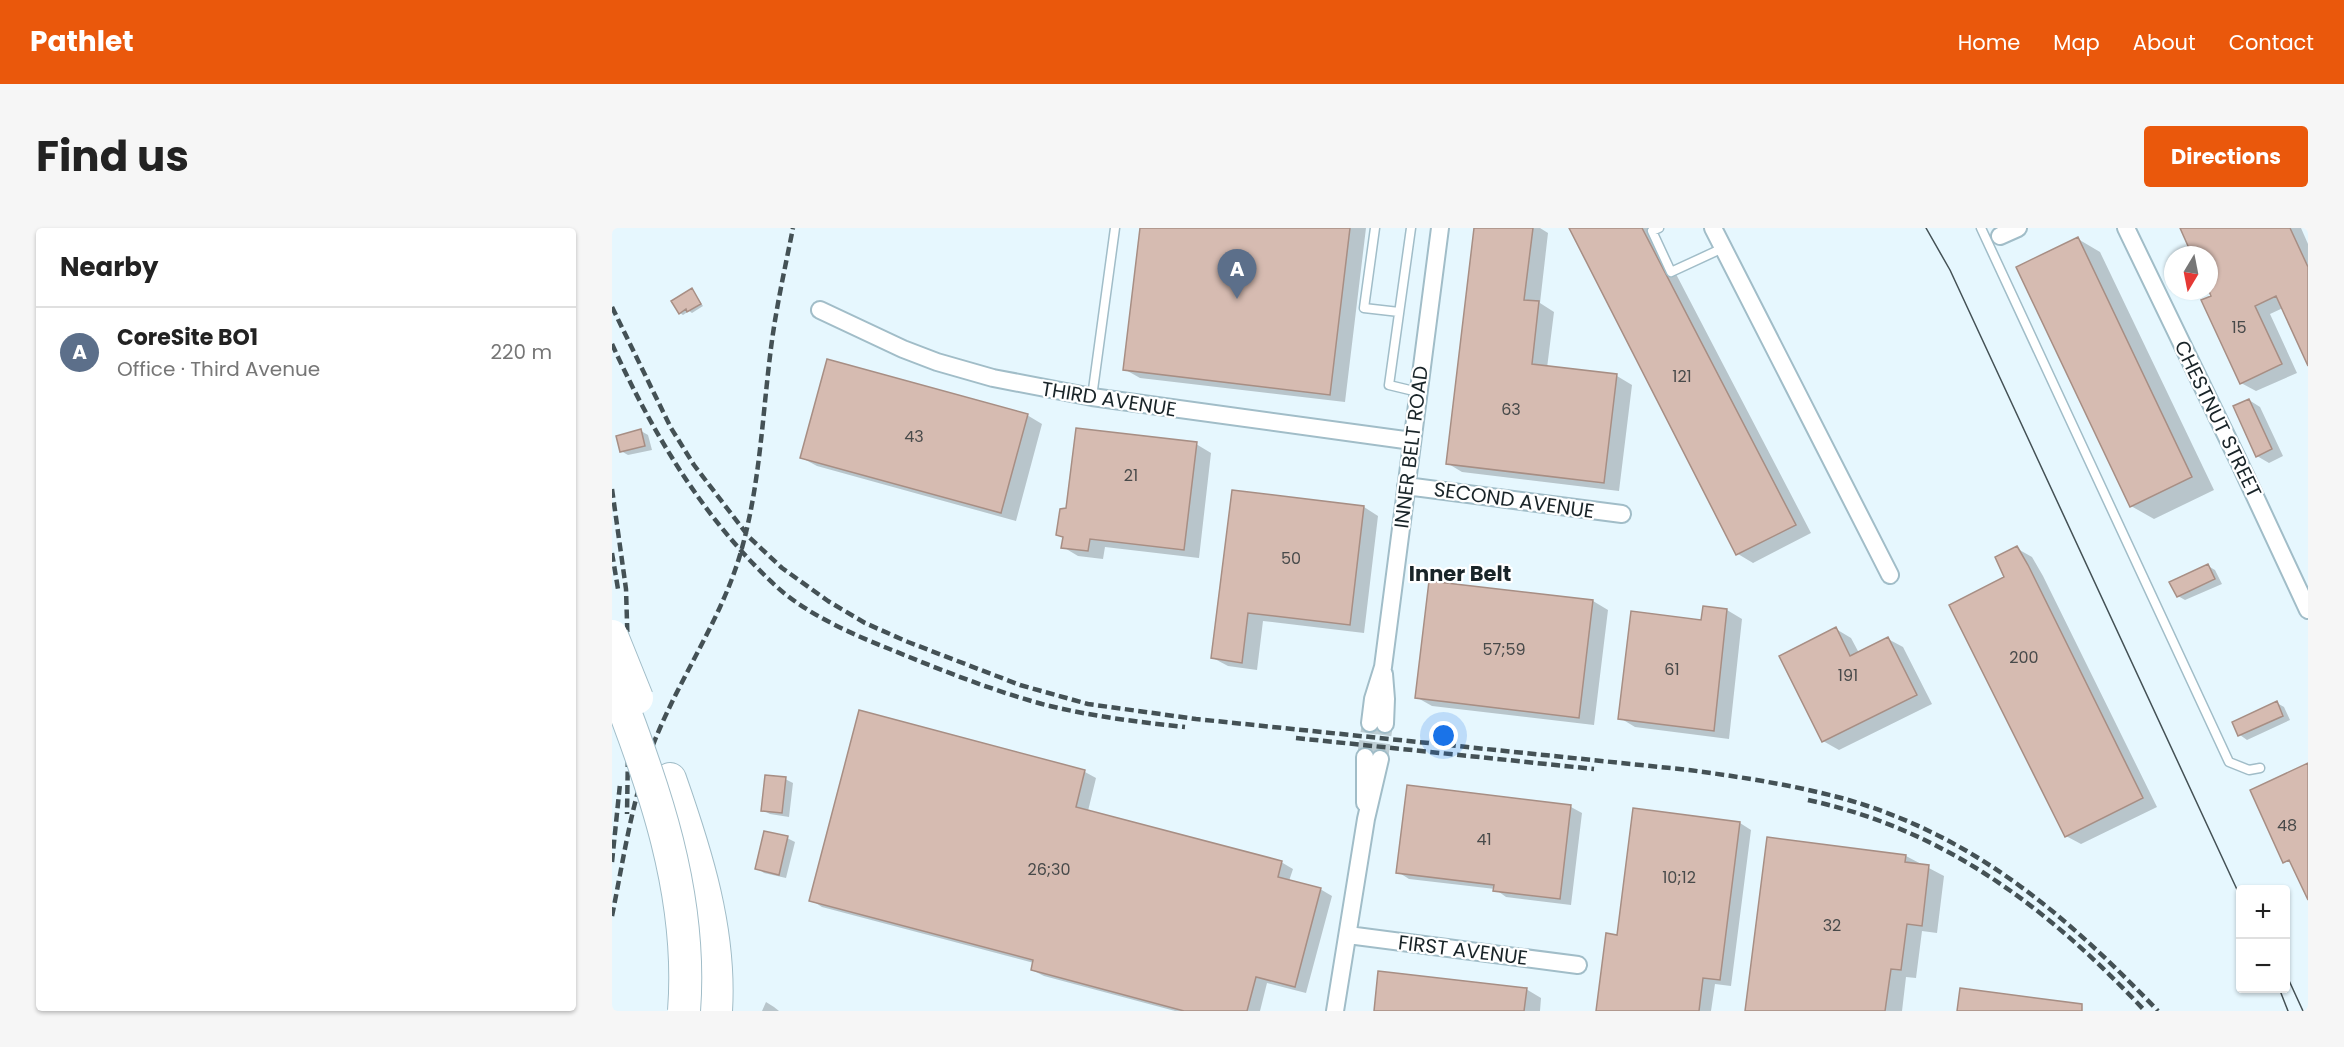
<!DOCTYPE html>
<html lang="en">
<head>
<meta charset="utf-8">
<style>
  :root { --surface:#fff; --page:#f6f6f6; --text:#222; --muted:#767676; --line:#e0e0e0; --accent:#ea580c }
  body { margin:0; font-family:Poppins,sans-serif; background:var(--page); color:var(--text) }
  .controls { position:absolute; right:18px; bottom:18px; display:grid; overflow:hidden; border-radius:6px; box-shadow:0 2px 4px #0004 }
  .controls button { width:54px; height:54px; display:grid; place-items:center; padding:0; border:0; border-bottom:2px solid var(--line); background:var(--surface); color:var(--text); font:30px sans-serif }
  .compass { position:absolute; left:1552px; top:18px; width:54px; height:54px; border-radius:50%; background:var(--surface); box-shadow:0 2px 4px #0004; rotate:190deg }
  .you { position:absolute; left:832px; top:508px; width:21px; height:21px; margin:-15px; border:4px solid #fff; border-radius:50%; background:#1a73e8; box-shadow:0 0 0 9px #1a73e833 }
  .badge { display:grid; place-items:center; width:39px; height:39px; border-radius:50%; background:var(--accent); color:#fff; font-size:20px; font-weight:700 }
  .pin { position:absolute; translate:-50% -50px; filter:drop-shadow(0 2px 3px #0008) }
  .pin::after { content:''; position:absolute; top:32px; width:21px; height:18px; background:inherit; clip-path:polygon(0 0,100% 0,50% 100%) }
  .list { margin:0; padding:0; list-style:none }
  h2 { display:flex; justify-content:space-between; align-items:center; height:78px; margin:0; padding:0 24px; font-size:26px }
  h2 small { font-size:20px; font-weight:400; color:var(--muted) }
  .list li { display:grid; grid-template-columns:39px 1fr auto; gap:18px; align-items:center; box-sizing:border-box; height:90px; padding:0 24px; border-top:2px solid var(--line) }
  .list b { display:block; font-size:22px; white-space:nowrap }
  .list p { margin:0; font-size:20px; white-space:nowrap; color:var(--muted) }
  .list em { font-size:20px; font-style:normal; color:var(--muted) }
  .map { position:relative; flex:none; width:1696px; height:783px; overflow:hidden; border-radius:6px }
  header { display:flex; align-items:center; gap:36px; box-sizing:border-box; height:84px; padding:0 30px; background:var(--accent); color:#fff }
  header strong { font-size:28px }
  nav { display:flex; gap:33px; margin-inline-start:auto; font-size:21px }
  .intro { display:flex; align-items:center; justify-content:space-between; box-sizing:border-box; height:144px; padding:0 36px }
  h1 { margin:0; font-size:42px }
  .button { padding:15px 27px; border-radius:6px; background:var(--accent); color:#fff; font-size:21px; font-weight:700 }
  main { display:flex; gap:36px; padding:0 36px }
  aside { flex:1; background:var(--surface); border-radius:6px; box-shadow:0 2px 4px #0004 }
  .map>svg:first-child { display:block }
  .shadow { fill:#0003 }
  .building { fill:#d6bbb1; stroke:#a78e84; stroke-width:1.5 }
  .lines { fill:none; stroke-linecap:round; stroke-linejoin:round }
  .minor-tunnel { stroke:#bdcdd3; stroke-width:16; stroke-dasharray:16 8; stroke-linecap:butt }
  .service-casing { stroke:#a1bdc8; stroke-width:11 }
  .minor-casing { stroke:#a1bdc8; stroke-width:20 }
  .motorway-casing { stroke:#a1bdc8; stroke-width:34 }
  .service { stroke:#fff; stroke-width:8 }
  .minor { stroke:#fff; stroke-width:16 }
  .motorway { stroke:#fff; stroke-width:32 }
  .tram { stroke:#445155; stroke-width:1.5 }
  .rail { stroke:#445155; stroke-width:4.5; stroke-dasharray:9 4.5; stroke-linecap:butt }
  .motorway-bridge-casing { stroke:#a1bdc8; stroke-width:34; stroke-linecap:butt }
  .motorway-bridge { stroke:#fff; stroke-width:32 }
  .labels { text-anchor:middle; stroke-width:4.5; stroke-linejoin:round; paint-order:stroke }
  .number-label { font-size:16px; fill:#484a4a }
  .street-label { font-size:20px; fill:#192428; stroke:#fff }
  .neighbourhood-label { font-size:21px; font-weight:bold; fill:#192428; stroke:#fff }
</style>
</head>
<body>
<header>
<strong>Pathlet</strong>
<nav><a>Home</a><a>Map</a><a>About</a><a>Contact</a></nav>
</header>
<div class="intro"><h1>Find us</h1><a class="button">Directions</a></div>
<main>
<aside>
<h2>Nearby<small></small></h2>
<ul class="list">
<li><span class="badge" style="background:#5c6f8a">A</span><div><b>CoreSite BO1</b><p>Office · Third Avenue</p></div><em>220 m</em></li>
</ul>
</aside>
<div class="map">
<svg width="1696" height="783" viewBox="0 0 1696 783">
  <rect width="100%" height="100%" fill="#e6f7fe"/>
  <!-- shadow -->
  <path class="shadow" d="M530 0H754L733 174 528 150 512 141Z
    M863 0H928L936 5 928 75 942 84 935 140 1005 148 1020 157 1007 263 850 244 835 235Z
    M959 0H1040L1199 305 1141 335 1126 326Z
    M1570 0H1689L1696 16V128L1671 80 1658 86 1685 145 1644 163 1629 155 1597 59V27H1582Z
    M1466 11 1488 24 1602 262 1542 291 1519 278Z
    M80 62 91 78 80 85 77 83 71 87 68 85Z
    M1637 172 1648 179 1671 228 1657 235 1645 228Z
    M415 187 430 196 404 293 205 238 190 230Z
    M29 203 36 207 40 222 16 227 9 223Z
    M584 216 599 225 587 330 493 319 491 331 466 328 451 319 452 310 446 307 456 281Z
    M621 263 752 279 766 288 752 405 651 393 645 442 616 438 601 430Z
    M1404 320 1420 329 1431 348 1545 579 1469 616 1454 608 1394 350Z
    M1596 338 1603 342 1610 356 1573 372 1566 368Z
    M981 373 996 382 982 497 820 478 804 469Z
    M1115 382 1130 391 1117 511 1023 499 1008 490 1091 393Z
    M1224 401 1239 410 1247 425 1276 411 1291 419 1320 476 1227 522 1211 513Z
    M1665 475 1672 479 1678 492 1635 512 1628 507Z
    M248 484 473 544 484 550 476 583 669 634 681 641 677 653 708 661 720 668 694 765 655 755 648 783H563L432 748 420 742 422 735 210 679 199 672Z
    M173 551 181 555 177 589 158 586 150 582Z
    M959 579 970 585 959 677 894 669 883 661 797 651 786 644Z
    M1128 595 1139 602 1119 758 1103 756 1099 783H985L1006 708Z
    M175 610 183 614 174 650 152 645 145 640Z
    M1157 611 1294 628 1332 648 1325 705 1310 703 1304 750 1294 749 1290 783H1135Z
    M914 761 929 770 928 783H763Z
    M154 774 162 779 167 783H150Z"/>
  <!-- building -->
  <path class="building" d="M528 0H738L718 167 511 142Z
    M862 0H921L912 72 927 73 920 136 1005 146 992 255 834 236Z
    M957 0H1030L1184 297 1124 327Z
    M1568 0H1678L1696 39V138L1664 68 1643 78 1670 136 1628 156 1589 72 1599 68 1597 63V27H1580Z
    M1466 9 1580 249 1518 279 1404 39Z
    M80 60 89 76 75 84 74 81 67 86 59 73Z
    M215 131 416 186 389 285 188 230Z
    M1637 171 1660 221 1644 229 1621 178Z
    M464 200 585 214 572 322 478 311 476 323 449 320 451 309 444 307 448 281 454 280Z
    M29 201 33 218 8 224 4 208Z
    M620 262 752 278 738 397 636 385 630 435 599 430Z
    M1405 318 1416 337 1531 570 1453 609 1337 377 1392 349 1383 329Z
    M1596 336 1603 351 1565 369 1557 354Z
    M817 353 981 372 967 490 803 470Z
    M1091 378 1115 381 1102 503 1006 491 1019 383 1089 392Z
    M1224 399 1238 428 1276 409 1305 467 1210 514 1167 428Z
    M1665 473 1671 488 1626 508 1620 494Z
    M247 482 473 542 464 579 670 633 666 649 709 660 683 759 644 749 635 783H572L419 742 421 732 197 673Z
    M1696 535V672L1677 632 1671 635 1638 562Z
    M153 547 174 549 170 585 149 583Z
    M795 557 959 577 948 671 881 663 882 657 784 645Z
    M1021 580 1128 594 1108 752 1091 750 1087 783H984L994 705 1005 707Z
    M152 603 176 608 167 647 143 641Z
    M1155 609 1294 627 1293 634 1317 637 1310 698 1295 696 1289 742 1279 741 1273 783H1133Z
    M766 743 915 760 912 783H762Z
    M1348 760 1470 776V783H1345Z"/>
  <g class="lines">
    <!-- minor-tunnel -->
    <path class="minor-tunnel" d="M753 529 758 495
      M768 531 773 496"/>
    <!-- service casing -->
    <g class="service-casing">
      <path id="service" d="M763 0 752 80 787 84
        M799 0 777 157 806 164
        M1047 0 1040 3 1059 44 1111 20
        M1369 0 1617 534 1637 542 1648 540
        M480 169 503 0"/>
    </g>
    <!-- minor casing -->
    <g class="minor-casing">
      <path id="minor" d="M1101 0 1278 347
        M1514 0 1627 234 1696 382
        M1388 8 1406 0
        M208 82 291 121 325 134 381 150 480 169 800 213
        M794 258 1010 286
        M772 446 774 471 773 496
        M758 495 761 471 771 439 828 0
        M753 575V529
        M736 707 966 737
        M723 783 754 591 768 531"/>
    </g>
    <!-- motorway casing -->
    <g class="motorway-casing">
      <path id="motorway" d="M58 551C84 625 109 703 104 783"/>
    </g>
    <!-- service -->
    <use href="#service" class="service"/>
    <!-- minor -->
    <use href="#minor" class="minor"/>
    <!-- motorway -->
    <use href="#motorway" class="motorway"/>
    <!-- tram -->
    <path class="tram" d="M1314 0 1338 42 1628 668
      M1674 746 1691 783
      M1667 760 1676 783"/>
    <!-- rail -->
    <path class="rail" d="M0 79 59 200 82 237 137 309 170 340 216 373 253 395 296 414 408 457 476 476 584 491 1077 542C1129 549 1182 557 1233 571 1363 608 1455 688 1546 783
      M0 116C41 206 92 292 165 359 196 387 242 407 280 422 329 442 379 462 430 476 477 488 525 494 573 499
      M0 261 14 361 17 459 15 586
      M0 325 6 361
      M684 510 982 541
      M1196 572C1335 602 1438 682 1533 783
      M0 634 8 556
      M0 688C11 634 19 577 38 525 63 456 107 397 128 327 148 259 150 190 159 120 164 80 173 40 181 0"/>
    <!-- motorway-bridge casing -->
    <g class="motorway-bridge-casing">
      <path id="motorway-bridge" d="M0 408 25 470
        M0 450C42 557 81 667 72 783"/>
    </g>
    <!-- motorway-bridge -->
    <use href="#motorway-bridge" class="motorway-bridge"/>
  </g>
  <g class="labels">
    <!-- number labels -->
    <g class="number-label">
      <text x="1627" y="105">15</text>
      <text x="1070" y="154">121</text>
      <text x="899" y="187">63</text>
      <text x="302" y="214">43</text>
      <text x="519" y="253">21</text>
      <text x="679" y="336">50</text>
      <text x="892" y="427">57;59</text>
      <text x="1412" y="435">200</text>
      <text x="1060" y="447">61</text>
      <text x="1236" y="453">191</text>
      <text x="1675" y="603">48</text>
      <text x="872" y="617">41</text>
      <text x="437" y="647">26;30</text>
      <text x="1067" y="655">10;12</text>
      <text x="1220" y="703">32</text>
    </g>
    <!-- street labels -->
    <g class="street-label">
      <text transform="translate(497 171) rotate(9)" y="7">THIRD AVENUE</text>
      <text transform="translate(1606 191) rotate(64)" y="7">CHESTNUT STREET</text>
      <text transform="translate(799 219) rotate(-83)" y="7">INNER BELT ROAD</text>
      <text transform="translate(902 272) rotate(8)" y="7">SECOND AVENUE</text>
      <text transform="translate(851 722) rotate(7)" y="7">FIRST AVENUE</text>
    </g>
    <!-- neighbourhood labels -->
    <g class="neighbourhood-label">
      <text x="848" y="353">Inner Belt</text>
    </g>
  </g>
</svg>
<div class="controls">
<button>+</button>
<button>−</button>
</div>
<svg class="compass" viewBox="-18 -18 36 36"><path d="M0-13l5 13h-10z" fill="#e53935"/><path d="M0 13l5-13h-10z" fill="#767676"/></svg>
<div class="you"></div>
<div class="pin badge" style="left:625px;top:71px;background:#5c6f8a">A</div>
</div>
</main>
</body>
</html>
